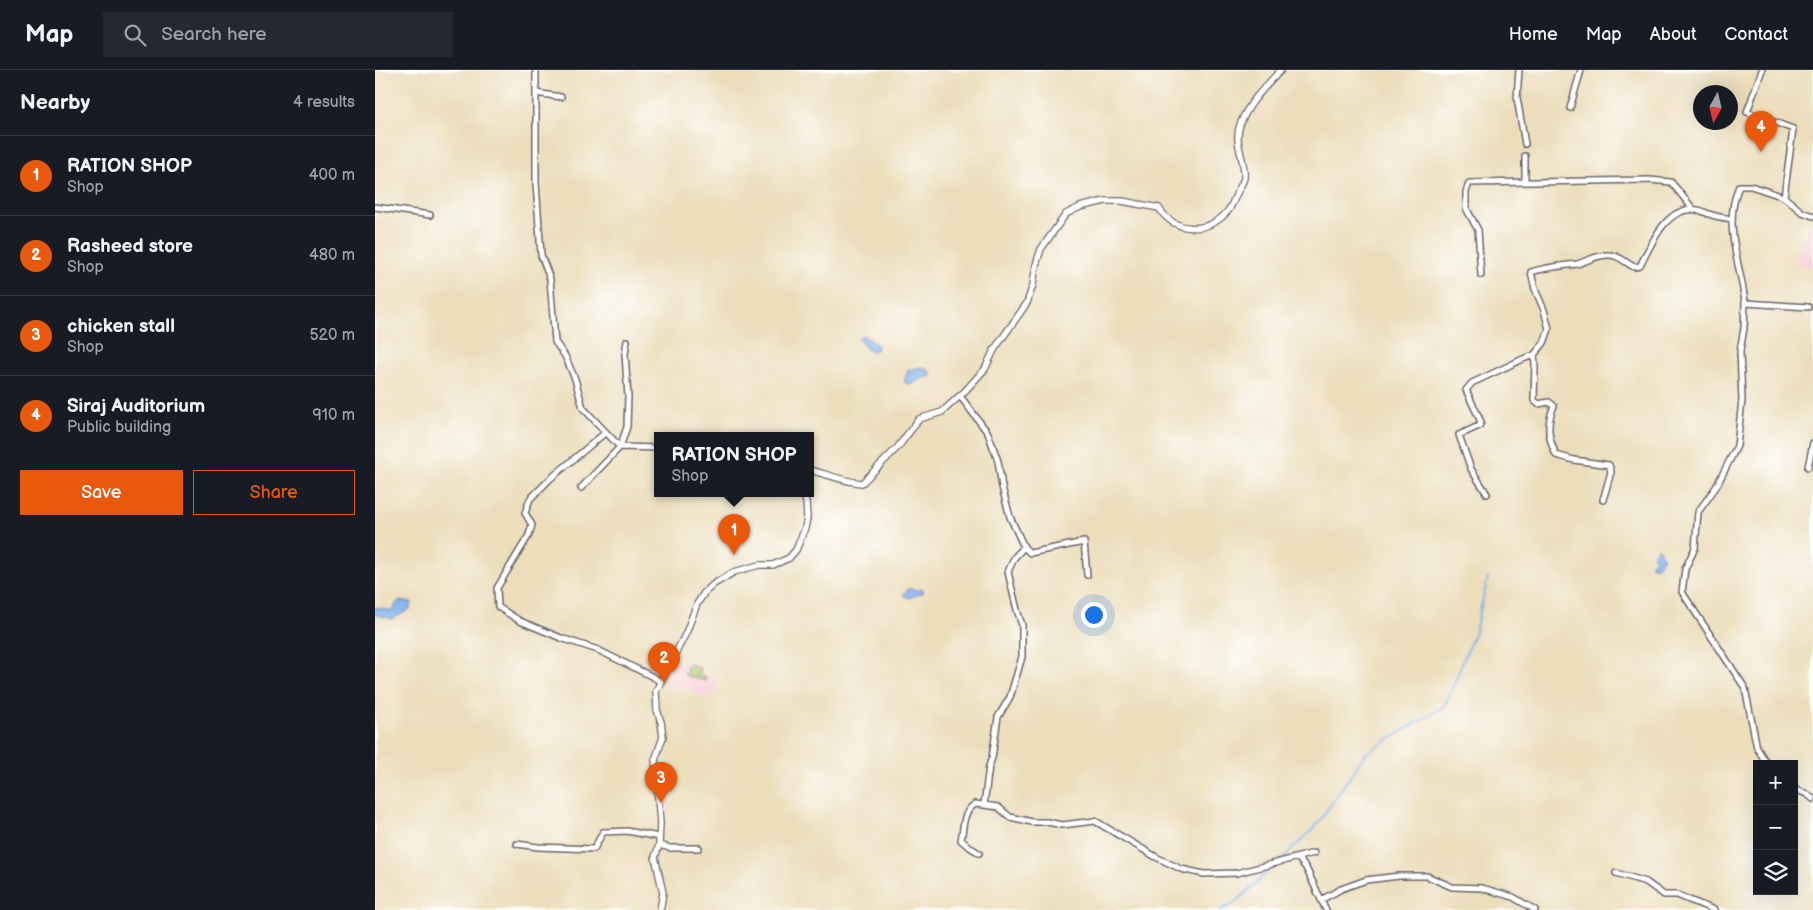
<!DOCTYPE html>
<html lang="en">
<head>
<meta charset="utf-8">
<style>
  :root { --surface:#171b24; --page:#242831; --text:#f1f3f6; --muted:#9ea1a6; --line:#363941; --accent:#ea580c }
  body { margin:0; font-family:"Balsamiq Sans",sans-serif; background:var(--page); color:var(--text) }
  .controls { position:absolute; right:15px; bottom:15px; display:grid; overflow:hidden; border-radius:0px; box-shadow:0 5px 20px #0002 }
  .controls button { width:45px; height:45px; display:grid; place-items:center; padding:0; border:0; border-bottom:1px solid var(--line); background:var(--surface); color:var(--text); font:25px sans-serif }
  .compass { position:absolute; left:1318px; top:15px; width:45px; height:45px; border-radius:50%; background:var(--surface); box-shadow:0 5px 20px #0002; rotate:188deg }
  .you { position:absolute; left:718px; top:544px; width:18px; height:18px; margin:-12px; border:4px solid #fff; border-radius:50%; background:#1a73e8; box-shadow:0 0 0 8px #1a73e833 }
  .badge { display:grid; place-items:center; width:32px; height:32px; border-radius:50%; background:var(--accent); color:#fff; font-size:16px; font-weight:700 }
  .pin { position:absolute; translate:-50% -41px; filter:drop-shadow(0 1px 2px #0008) }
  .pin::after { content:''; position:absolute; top:26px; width:18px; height:15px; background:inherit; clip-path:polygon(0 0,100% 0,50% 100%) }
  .popup { position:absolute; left:279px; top:362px; width:160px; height:65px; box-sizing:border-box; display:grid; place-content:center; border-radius:0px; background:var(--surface); filter:drop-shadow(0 1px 4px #0005); font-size:16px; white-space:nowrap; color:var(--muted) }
  .popup b { font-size:19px; color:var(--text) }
  .popup::after { content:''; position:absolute; left:50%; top:100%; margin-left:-10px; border:10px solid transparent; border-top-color:var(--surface) }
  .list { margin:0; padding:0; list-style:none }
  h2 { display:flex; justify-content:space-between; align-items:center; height:65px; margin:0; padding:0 20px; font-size:21px }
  h2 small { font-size:16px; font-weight:400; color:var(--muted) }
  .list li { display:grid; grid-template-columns:32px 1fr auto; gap:15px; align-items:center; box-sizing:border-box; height:80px; padding:0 20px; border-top:1px solid var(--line) }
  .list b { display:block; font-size:19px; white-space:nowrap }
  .list p { margin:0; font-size:16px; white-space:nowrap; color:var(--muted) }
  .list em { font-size:16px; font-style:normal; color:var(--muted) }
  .actions { display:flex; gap:10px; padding:15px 20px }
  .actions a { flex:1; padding:11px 0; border:1px solid var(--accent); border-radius:0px; text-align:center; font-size:18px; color:var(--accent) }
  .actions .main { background:var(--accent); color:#fff }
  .icon { flex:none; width:28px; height:28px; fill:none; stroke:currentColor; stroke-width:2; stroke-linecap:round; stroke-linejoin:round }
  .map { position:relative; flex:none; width:1438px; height:840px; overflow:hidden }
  header { display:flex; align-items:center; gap:30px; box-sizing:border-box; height:70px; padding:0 25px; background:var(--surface); border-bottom:1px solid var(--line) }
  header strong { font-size:24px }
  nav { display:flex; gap:28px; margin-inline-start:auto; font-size:18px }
  .search { width:350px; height:45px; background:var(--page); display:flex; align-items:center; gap:12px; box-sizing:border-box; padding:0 18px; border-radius:0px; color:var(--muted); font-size:19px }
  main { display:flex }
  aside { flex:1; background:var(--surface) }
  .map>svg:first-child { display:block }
  .built { fill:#f6cfd6 }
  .green { fill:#a4bf65; stroke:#637050 }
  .water { fill:#7fb0eb; stroke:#506993 }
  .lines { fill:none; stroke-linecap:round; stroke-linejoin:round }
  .stream { stroke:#7fb0eb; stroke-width:2 }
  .minor-casing { stroke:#696468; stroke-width:8 }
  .tertiary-casing { stroke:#696468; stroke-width:8 }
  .minor { stroke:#fff; stroke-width:5 }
  .tertiary { stroke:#fff; stroke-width:5.5 }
</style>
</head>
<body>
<header>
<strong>Map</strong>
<div class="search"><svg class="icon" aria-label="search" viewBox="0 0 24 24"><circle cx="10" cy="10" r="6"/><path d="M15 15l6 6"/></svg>Search here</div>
<nav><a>Home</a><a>Map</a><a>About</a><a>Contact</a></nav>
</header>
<main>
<aside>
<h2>Nearby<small>4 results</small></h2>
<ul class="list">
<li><span class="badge">1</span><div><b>RATION SHOP</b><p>Shop</p></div><em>400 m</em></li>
<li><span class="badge">2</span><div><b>Rasheed store</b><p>Shop</p></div><em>480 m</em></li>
<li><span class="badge">3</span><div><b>chicken stall</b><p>Shop</p></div><em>520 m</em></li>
<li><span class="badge">4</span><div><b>Siraj Auditorium</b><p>Public building</p></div><em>910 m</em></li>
</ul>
<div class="actions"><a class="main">Save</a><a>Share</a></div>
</aside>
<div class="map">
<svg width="1438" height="840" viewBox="0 0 1438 840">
  <rect width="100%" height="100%" fill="#fff"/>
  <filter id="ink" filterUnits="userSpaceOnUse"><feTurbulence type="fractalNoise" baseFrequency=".02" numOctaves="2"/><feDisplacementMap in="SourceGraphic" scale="10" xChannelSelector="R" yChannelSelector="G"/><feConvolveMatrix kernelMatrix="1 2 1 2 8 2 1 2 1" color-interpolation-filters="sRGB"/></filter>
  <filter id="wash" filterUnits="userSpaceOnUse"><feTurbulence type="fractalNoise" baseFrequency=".0096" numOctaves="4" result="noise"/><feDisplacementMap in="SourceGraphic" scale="20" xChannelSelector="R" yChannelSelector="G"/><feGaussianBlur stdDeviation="1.12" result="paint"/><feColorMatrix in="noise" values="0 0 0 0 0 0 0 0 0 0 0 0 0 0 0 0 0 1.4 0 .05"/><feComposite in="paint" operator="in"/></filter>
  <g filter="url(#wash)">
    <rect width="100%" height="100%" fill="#ecdebb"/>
    <!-- built -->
    <path class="built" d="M1437 155H1438V197L1428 196 1419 191Z
      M300 590 310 594 313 591 327 596V603L345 608 338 629 305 618 304 620 291 615Z"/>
    <!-- green -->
    <path class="green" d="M313 593 325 598 324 604 331 607 330 611 309 605Z"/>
    <!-- water -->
    <path class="water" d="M488 265 501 274 502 279 495 282 483 269Z
      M547 297 557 303 555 307 548 308 535 315 529 312 533 300Z
      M1283 477 1288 488 1281 497 1275 495 1281 488 1277 486Z
      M534 518 538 520 548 519 549 522 534 528 528 525Z
      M23 531 37 532 35 539 18 549 0 545V537L17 541Z"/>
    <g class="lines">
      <!-- stream -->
      <path class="stream" d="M909 787 942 755 991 683 1070 636 1100 561 1113 508
        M846 840 861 832 896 799"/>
    </g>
  </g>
  <g filter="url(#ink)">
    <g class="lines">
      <!-- minor casing -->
      <g class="minor-casing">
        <path id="minor" d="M161 0V113L166 185 175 209 180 272 190 286 200 309 208 338 245 377 252 357 253 326 250 284 252 271
          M1144 0 1142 28 1150 74
          M1387 0 1372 42 1418 59 1409 127 1427 142 1438 146
          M161 23 186 27
          M1195 38 1206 0
          M1150 111V86
          M0 137 55 145
          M1106 205 1103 160 1091 138V122L1094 113 1274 110 1296 112 1319 140
          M1370 233C1366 193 1347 157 1364 116H1376L1409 127
          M1159 285 1160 294 1159 330 1163 334 1174 332 1179 336C1171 354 1173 368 1181 385L1199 390 1234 395 1236 402 1228 430
          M585 326 613 363 623 391 627 417 635 447 649 477 639 488 633 502 642 540 647 555V587L635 627 623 647 617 688 614 696 609 735 623 737 635 747 657 752H672L687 755 720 751 781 787 806 799 829 804 862 803 939 783
          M231 362 175 409 155 429 150 443 157 455 154 465 122 518 123 537 145 551 186 568 223 580 280 608 285 612
          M1433 397 1438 373
          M206 418 245 377 283 378
          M1112 424 1096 399 1084 365 1104 356 1106 352 1091 320 1097 313 1148 289 1159 285 1169 273 1174 259 1169 240 1160 219 1156 202C1171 197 1186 196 1202 194 1213 191 1223 184 1235 185 1244 185 1251 193 1259 197L1265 196C1277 173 1292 134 1323 140 1327 140 1330 143 1334 144 1342 147 1350 148 1357 149
          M649 477 655 483 709 472 712 505
          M1392 694 1382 678 1370 618 1307 522 1310 499 1320 478 1323 442 1341 417 1362 376 1367 330 1365 281 1369 258 1370 233 1433 237
          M1419 719 1432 724 1438 729
          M142 774 163 777 219 779 228 762 252 761 284 767
          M284 775 295 778H324
          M604 783 593 776 586 770C589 756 587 743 600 734L609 735
          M923 788 931 798 951 840
          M1241 803 1271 812 1289 825H1302L1339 840
          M946 830 966 819 991 810 1024 806H1052L1077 817 1107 818 1138 827 1160 840"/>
      </g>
      <!-- tertiary casing -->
      <g class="tertiary-casing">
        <path id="tertiary" d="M435 403 438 401C455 405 470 412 487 413L523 377 544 349 567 342 589 322 610 299 619 280 652 233 658 215 661 195 666 179 691 144 705 137 730 131H747L784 138C799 163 833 164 852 142 856 138 858 131 861 125 863 120 868 113 869 108 871 90 858 73 865 55 873 33 890 17 906 0
          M285 840 288 823 280 787 284 775 285 753 280 690 288 667 286 652 282 640 281 621 311 563 322 534 329 523 339 514 359 502 384 495H398L414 488 421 480 430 458 432 448 431 432 429 424"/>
      </g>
      <!-- minor -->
      <use href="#minor" class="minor"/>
      <!-- tertiary -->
      <use href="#tertiary" class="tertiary"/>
    </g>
  </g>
</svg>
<div class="controls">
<button>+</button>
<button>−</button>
<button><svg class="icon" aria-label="layers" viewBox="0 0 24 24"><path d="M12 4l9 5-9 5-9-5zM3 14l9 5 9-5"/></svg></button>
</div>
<svg class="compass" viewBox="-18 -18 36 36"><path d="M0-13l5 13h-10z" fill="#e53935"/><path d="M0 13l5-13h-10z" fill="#9ea1a6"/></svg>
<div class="you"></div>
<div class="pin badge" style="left:359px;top:485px">1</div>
<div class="popup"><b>RATION SHOP</b>Shop</div>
<div class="pin badge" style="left:289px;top:613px">2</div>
<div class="pin badge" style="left:286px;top:733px">3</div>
<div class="pin badge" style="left:1386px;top:82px">4</div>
</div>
</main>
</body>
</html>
